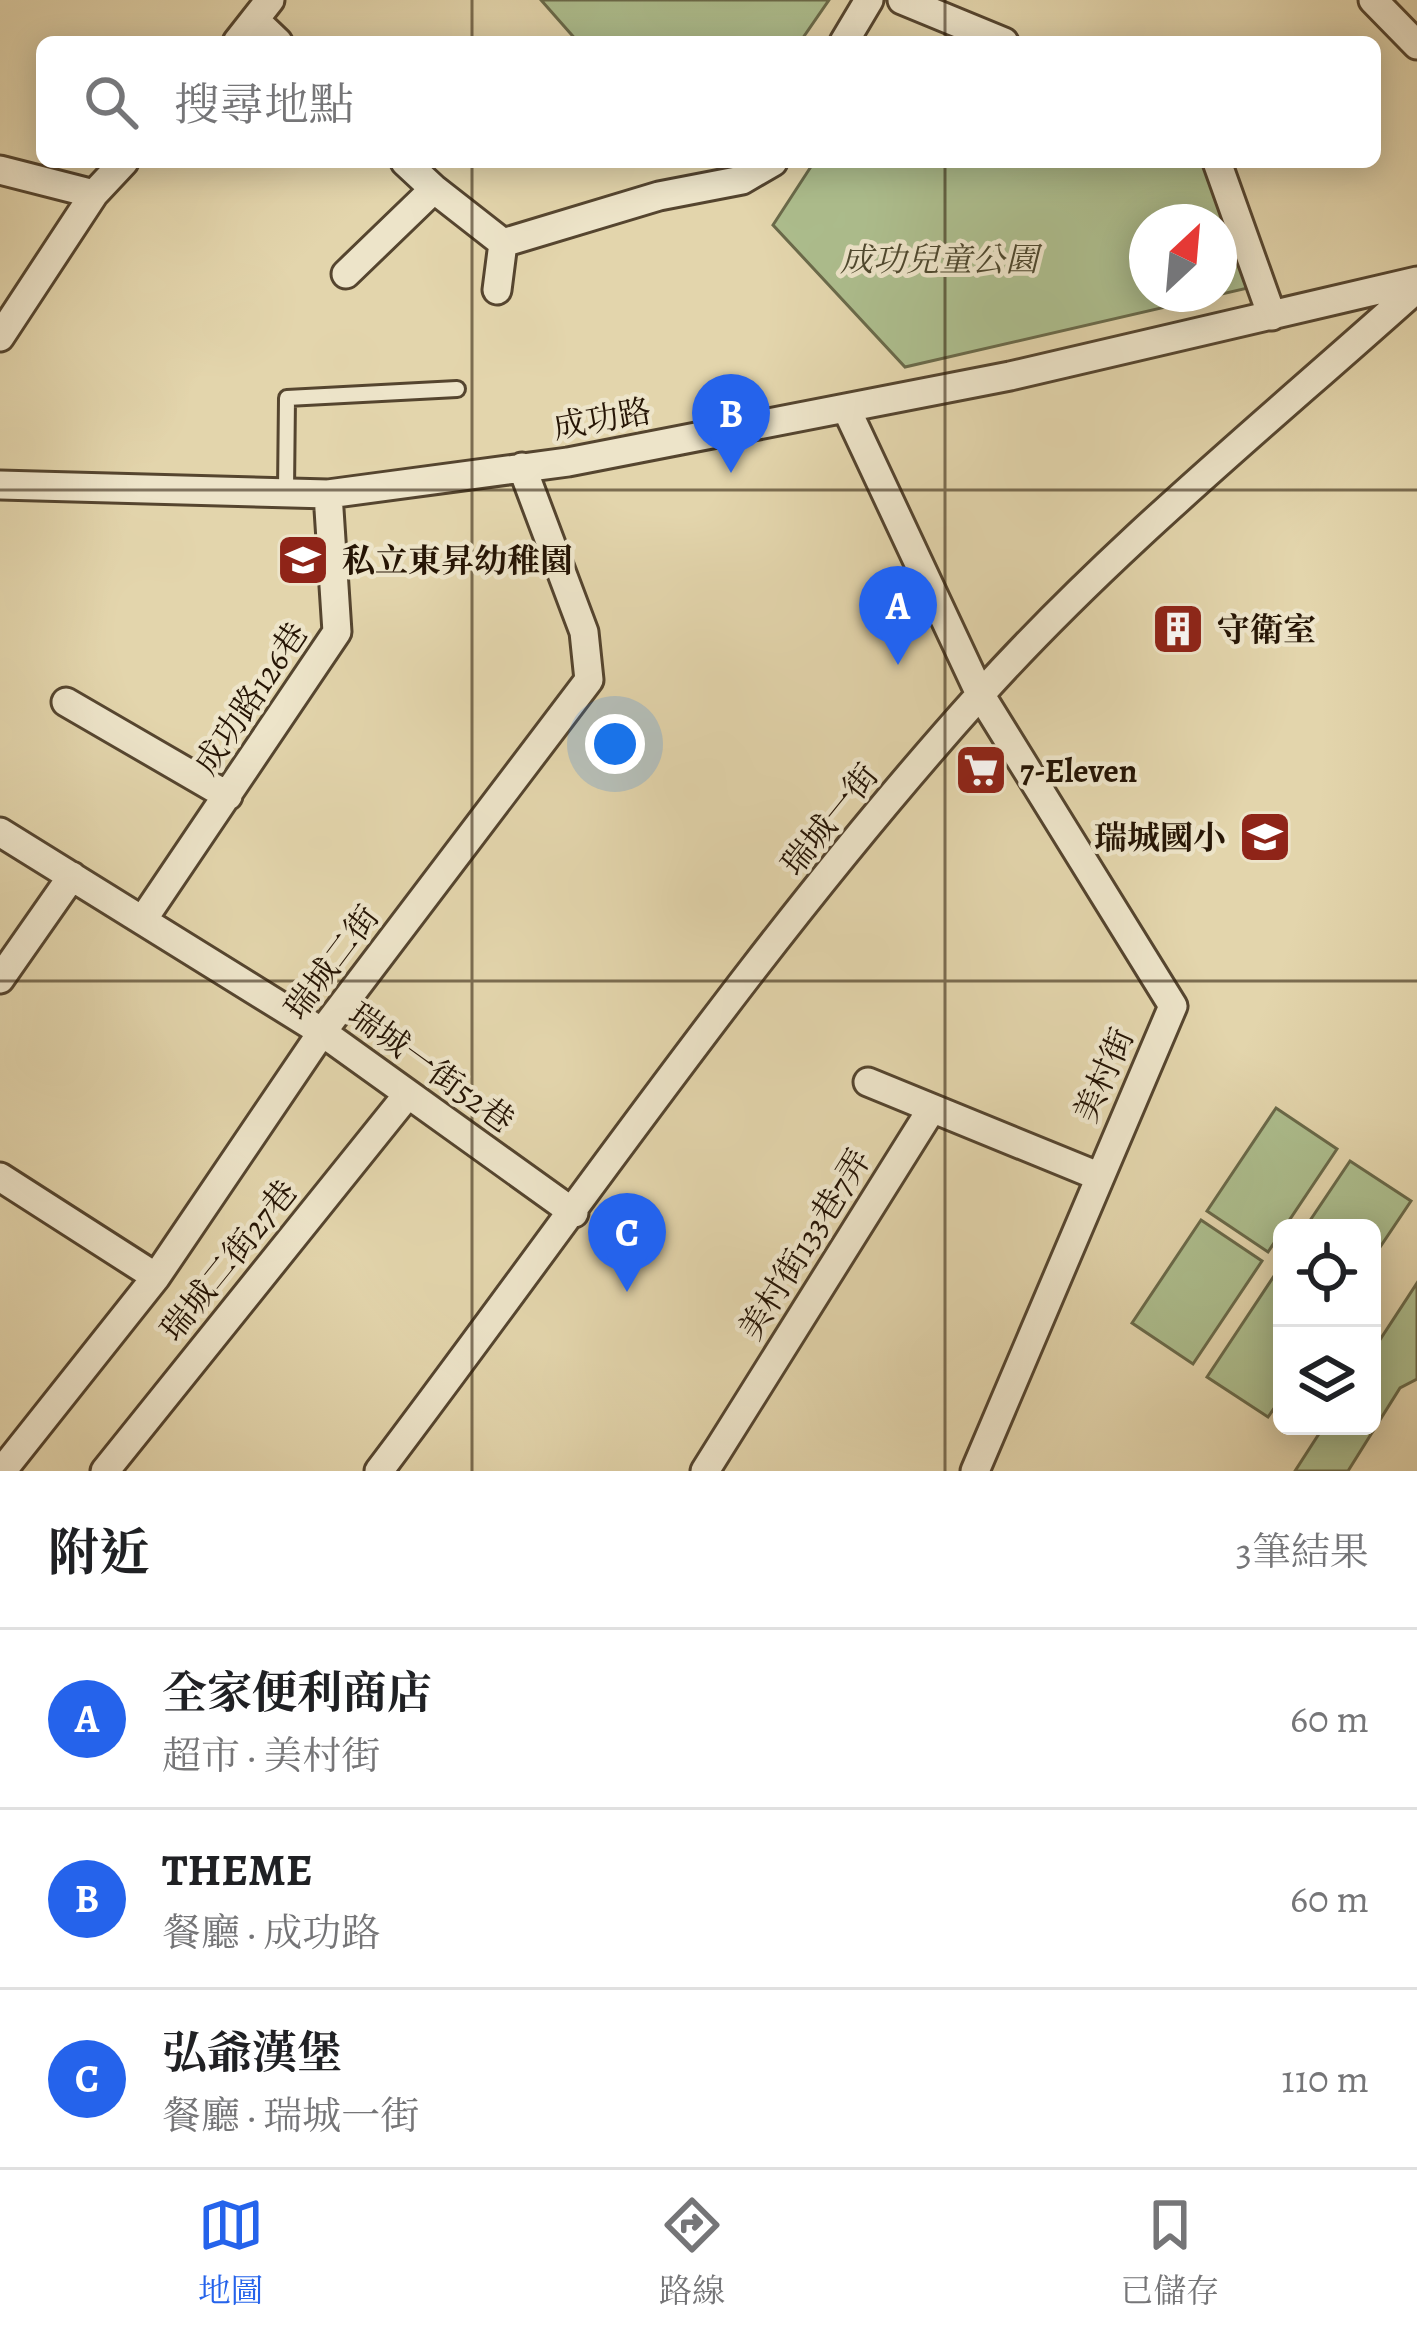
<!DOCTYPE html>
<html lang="zh-TW">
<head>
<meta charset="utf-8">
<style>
  :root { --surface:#fff; --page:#f6f6f6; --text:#202124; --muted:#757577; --line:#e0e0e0; --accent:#2563eb }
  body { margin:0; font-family:Alegreya,"Noto Serif TC",serif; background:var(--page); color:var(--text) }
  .controls { position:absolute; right:36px; bottom:36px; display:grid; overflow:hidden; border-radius:18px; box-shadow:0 6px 30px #0003 }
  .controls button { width:108px; height:108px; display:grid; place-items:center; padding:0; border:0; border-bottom:3px solid var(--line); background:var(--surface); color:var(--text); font:60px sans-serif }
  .compass { position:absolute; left:1129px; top:204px; width:108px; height:108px; border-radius:50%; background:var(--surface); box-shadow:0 6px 30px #0003; rotate:26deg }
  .you { position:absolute; left:615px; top:744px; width:42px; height:42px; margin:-30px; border:9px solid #fff; border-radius:50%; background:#1a73e8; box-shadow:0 0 0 18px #1a73e833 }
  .badge { display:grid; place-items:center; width:78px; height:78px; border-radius:50%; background:var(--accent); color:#fff; font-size:39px; font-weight:700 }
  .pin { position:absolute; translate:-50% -99px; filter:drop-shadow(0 3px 6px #0008) }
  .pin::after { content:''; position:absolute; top:63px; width:42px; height:36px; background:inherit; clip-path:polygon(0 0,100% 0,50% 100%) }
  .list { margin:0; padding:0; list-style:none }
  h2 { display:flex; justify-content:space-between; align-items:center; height:156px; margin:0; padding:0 48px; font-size:51px }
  h2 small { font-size:39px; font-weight:400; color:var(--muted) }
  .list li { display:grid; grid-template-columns:78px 1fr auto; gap:36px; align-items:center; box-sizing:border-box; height:180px; padding:0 48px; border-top:3px solid var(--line) }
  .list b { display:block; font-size:45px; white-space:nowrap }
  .list p { margin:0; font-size:39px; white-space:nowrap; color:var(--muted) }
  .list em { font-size:39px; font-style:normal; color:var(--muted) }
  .icon { flex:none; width:66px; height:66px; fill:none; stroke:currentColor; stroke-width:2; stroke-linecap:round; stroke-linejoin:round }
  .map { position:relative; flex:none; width:1417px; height:1471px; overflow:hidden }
  .search { position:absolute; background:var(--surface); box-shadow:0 6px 30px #0003; left:36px; right:36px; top:36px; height:132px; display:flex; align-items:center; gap:30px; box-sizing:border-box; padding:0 42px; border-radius:18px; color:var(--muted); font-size:45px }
  .sheet { height:696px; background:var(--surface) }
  nav { display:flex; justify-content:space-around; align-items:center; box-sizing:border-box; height:168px; border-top:3px solid var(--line); background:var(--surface); font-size:33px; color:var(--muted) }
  nav a { display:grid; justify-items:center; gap:6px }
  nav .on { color:var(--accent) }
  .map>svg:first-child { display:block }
  .green { fill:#adbe8e; stroke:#6a6a4a; stroke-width:3; fill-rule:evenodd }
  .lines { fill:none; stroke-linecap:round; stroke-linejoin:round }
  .service-casing { stroke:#55452f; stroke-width:20 }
  .minor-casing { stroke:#55452f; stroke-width:33 }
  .service { stroke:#ede4c9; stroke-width:14 }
  .minor { stroke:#ede4c9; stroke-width:27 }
  .grid { fill:none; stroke:#261505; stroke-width:3; stroke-opacity:0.55 }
  .labels { text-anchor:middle; stroke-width:9; stroke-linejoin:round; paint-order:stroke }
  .park-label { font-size:33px; font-style:italic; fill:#4e482e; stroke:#ede4c9 }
  .street-label { font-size:33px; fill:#261505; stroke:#ede4c9 }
  .poi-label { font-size:33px; font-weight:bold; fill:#261505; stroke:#ede4c9; text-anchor:start }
</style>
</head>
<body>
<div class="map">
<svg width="1417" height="1471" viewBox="0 0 1417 1471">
  <rect width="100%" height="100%" fill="#e3d5ac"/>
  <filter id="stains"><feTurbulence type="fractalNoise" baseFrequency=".00167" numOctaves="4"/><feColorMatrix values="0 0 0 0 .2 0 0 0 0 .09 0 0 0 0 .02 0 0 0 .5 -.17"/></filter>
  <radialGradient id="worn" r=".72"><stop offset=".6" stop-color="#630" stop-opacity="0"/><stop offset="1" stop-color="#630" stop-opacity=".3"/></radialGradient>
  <!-- green -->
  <path class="green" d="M541 0H829L800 42H578Z
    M814 162H1210L1248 288 905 367 773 225ZM1147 222H1219V294H1147Z
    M1276 1108 1337 1149 1268 1252 1207 1211Z
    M1350 1161 1411 1201 1372 1259V1228H1305Z
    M1201 1220 1262 1261 1193 1364 1132 1323Z
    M1276 1273 1282 1277V1397L1268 1417 1207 1377Z
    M1417 1283V1379L1400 1388 1348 1471H1295L1324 1426H1372V1352Z"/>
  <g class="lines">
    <!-- service casing -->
    <g class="service-casing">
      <path id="service" d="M286 490 287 398 457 389"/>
    </g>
    <!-- minor casing -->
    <g class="minor-casing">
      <path id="minor" d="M902 0 1004 42
        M1373 0 1417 45
        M256 21 278 42
        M237 42 270 0
        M844 42 869 0
        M1217 162 1272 316
        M0 170 94 194
        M434 189 503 243 659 196 742 180 773 162
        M346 274 434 189 405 162
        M497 290 503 243
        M0 337 94 194 124 162
        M846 408 980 694 1173 1006 975 1471
        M0 485 328 494 568 462 1010 376 1417 281
        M66 702 228 796
        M0 832 322 1032 574 1213
        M144 918 337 632 328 494
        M0 979 72 876
        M868 1082 1098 1176
        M0 1177 156 1277
        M2 1471 156 1277 322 1032 589 680 584 632 522 467
        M105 1471 408 1094
        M379 1471C575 1212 762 937 979 696 1112 548 1269 421 1417 288
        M705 1471 931 1110"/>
    </g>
    <!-- service -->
    <use href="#service" class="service"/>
    <!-- minor -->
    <use href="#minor" class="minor"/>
  </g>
  <!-- grid -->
  <path class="grid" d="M472 0V42M945 0V42M472 162V1471M945 162V1471M0 490H1417M0 981H1417"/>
  <!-- icons -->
  <defs>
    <g id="school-square" transform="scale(2.7)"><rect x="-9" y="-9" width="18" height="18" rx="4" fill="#8f2418" stroke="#ede4c9"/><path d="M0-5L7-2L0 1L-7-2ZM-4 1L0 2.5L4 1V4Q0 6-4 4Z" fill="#fff"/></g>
    <g id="building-square" transform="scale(2.7)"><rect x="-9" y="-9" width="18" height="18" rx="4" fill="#8f2418" stroke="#ede4c9"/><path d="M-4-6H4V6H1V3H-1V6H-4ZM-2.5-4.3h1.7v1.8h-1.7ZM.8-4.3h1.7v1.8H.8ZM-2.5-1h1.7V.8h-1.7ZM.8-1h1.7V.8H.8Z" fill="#fff"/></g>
    <g id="supermarket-square" transform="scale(2.7)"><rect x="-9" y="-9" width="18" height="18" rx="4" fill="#8f2418" stroke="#ede4c9"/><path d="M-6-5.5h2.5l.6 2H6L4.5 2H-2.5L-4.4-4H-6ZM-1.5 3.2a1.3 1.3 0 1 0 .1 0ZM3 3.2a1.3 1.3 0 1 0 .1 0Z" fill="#fff"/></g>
  </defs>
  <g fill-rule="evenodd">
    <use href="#school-square" x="303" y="560"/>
    <use href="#building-square" x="1178" y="629"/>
    <use href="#supermarket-square" x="981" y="770"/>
    <use href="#school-square" x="1265" y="837"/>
  </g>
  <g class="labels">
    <!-- park labels -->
    <g class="park-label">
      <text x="939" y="271">成功兒童公園</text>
    </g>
    <!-- street labels -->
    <g class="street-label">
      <text transform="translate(602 418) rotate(-10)" y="12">成功路</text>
      <text transform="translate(250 698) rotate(-56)" y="12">成功路126巷</text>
      <text transform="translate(829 819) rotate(-51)" y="12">瑞城一街</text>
      <text transform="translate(331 962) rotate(-53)" y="12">瑞城二街</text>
      <text transform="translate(432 1067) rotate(36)" y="12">瑞城一街52巷</text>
      <text transform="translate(1103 1075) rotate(-66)" y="12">美村街</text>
      <text transform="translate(804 1244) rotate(-58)" y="12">美村街133巷7弄</text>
      <text transform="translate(228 1260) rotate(-51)" y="12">瑞城二街27巷</text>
    </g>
    <!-- poi labels -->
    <g class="poi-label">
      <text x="342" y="572">私立東昇幼稚園</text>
      <text x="1217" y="641">守衛室</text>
      <text x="1020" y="782">7-Eleven</text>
      <text x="1226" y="849" text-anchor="end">瑞城國小</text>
    </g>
  </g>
  <rect width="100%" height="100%" filter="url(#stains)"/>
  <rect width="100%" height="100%" fill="url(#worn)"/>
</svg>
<div class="controls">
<button><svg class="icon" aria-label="locate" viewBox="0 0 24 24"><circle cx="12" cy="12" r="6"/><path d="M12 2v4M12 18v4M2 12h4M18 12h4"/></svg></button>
<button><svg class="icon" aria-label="layers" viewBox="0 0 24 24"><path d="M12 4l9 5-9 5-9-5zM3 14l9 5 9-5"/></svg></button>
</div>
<svg class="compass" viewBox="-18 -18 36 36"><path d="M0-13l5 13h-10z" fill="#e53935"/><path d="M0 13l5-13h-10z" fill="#757577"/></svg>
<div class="you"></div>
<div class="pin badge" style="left:898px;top:665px">A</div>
<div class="pin badge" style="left:731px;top:473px">B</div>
<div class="pin badge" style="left:627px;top:1292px">C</div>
<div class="search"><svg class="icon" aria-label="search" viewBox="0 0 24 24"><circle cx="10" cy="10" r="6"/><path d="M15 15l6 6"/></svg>搜尋地點</div>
</div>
<section class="sheet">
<h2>附近<small>3筆結果</small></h2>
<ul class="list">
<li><span class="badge">A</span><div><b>全家便利商店</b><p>超市 · 美村街</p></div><em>60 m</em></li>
<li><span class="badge">B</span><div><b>THEME</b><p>餐廳 · 成功路</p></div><em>60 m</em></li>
<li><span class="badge">C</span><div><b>弘爺漢堡</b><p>餐廳 · 瑞城一街</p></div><em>110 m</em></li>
</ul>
</section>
<nav>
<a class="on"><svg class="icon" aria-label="map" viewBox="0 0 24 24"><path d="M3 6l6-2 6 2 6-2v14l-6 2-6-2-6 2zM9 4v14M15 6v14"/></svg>地圖</a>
<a><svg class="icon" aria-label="directions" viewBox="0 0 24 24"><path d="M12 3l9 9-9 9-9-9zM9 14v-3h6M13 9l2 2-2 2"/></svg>路線</a>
<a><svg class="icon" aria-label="saved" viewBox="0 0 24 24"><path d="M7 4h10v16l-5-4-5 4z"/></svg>已儲存</a>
</nav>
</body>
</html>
